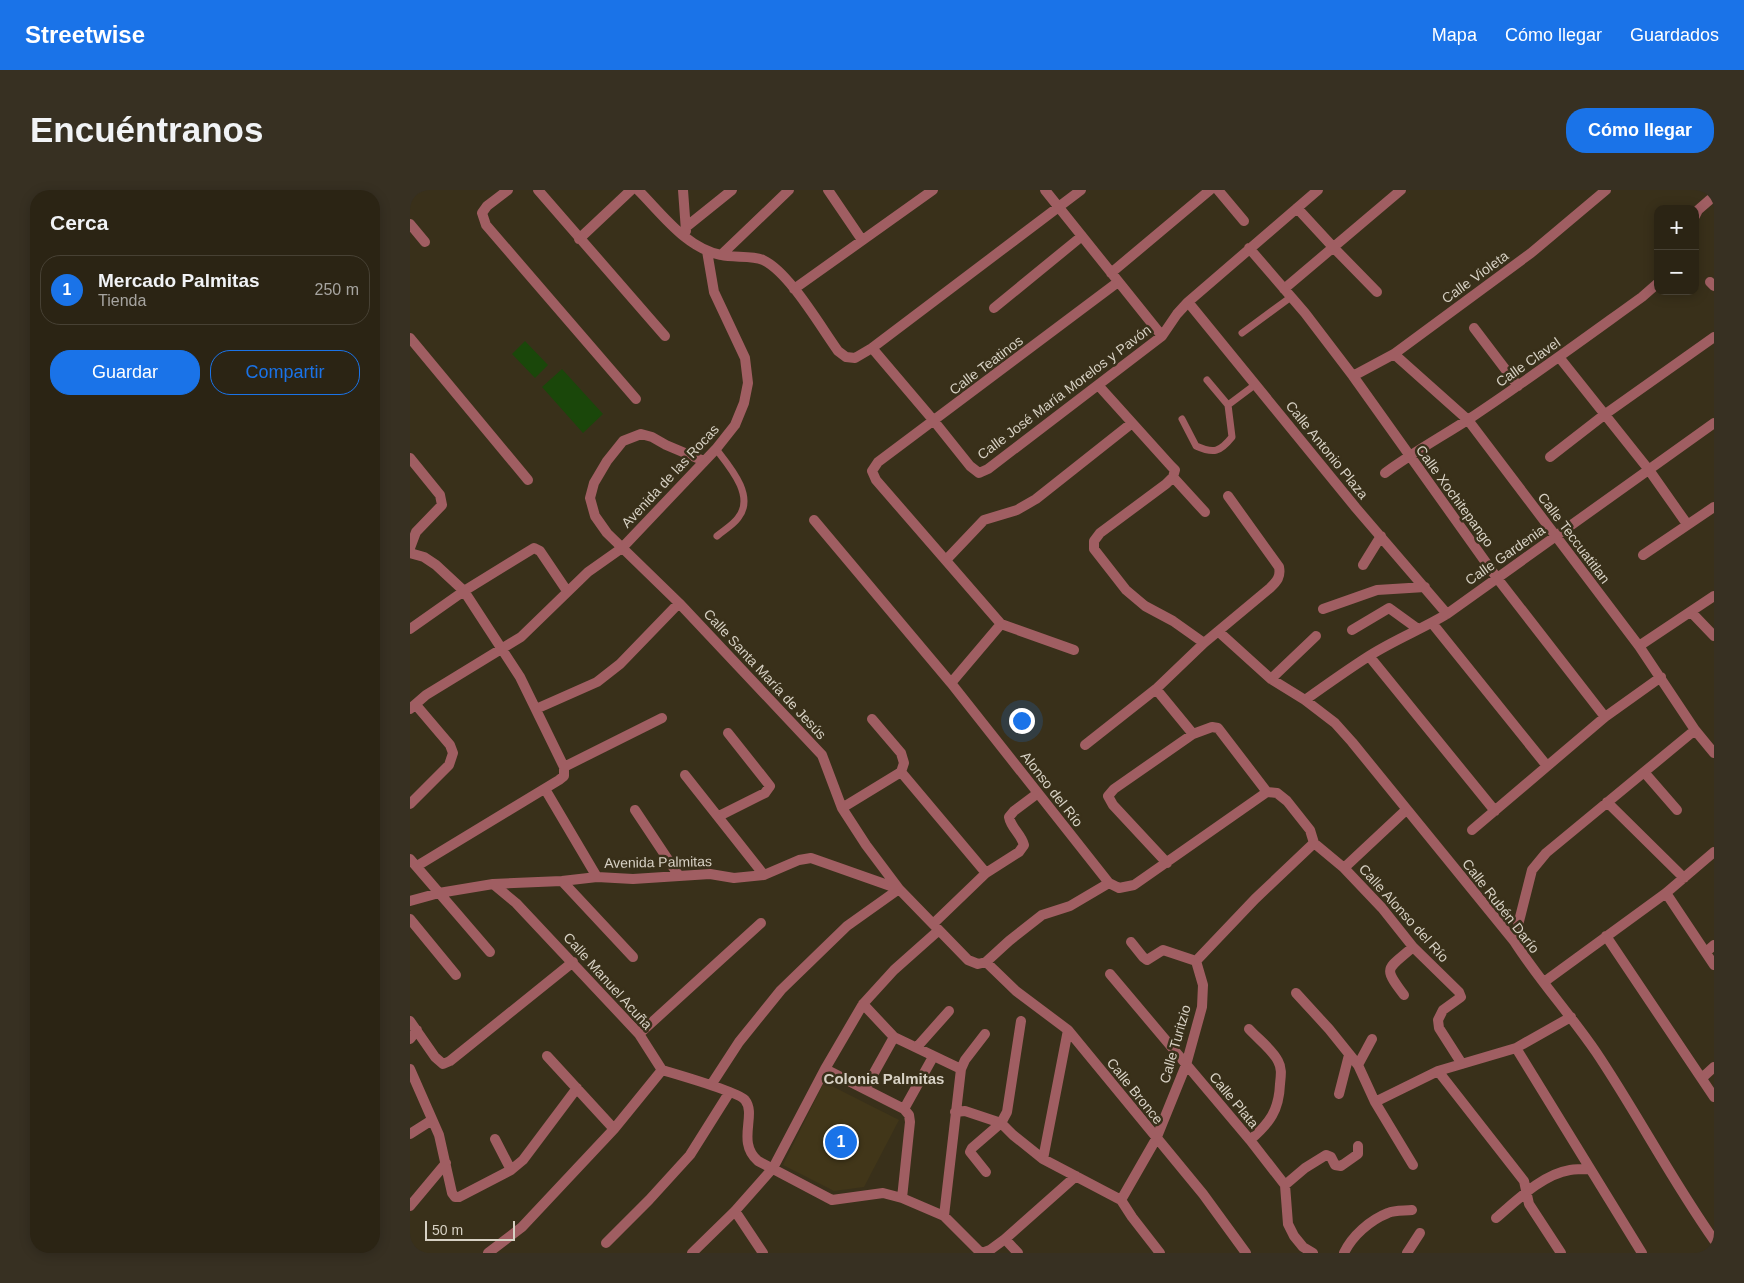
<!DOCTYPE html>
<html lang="es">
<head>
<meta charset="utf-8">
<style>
  :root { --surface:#2b2414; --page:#373022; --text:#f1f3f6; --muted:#a6a4a0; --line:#474134; --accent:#1a73e8 }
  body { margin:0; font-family:Helvetica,sans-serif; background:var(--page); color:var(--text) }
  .controls { position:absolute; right:15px; top:15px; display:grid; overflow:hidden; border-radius:10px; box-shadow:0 2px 12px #0003 }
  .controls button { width:45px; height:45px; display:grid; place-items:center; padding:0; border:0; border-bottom:1px solid var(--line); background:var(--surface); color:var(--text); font:25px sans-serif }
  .scale { position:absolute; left:15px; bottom:12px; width:90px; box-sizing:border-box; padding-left:5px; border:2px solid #d7d1c4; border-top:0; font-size:14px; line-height:18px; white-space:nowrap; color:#d7d1c4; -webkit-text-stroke:4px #39301a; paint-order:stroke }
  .you { position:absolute; left:611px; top:530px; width:18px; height:18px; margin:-12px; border:4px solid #fff; border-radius:50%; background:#1a73e8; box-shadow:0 0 0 8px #1a73e833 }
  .badge { display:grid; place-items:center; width:32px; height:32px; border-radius:50%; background:var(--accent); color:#fff; font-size:16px; font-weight:700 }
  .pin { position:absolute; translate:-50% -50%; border:2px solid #fff; box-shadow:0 1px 5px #0006 }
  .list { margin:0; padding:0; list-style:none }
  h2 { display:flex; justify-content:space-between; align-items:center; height:65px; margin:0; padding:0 20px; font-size:21px }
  h2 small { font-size:16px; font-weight:400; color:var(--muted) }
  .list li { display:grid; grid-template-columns:32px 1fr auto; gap:15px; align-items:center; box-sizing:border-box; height:70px; margin:0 10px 10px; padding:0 10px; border:1px solid var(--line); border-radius:20px }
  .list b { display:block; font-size:19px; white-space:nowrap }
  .list p { margin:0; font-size:16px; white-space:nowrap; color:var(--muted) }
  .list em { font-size:16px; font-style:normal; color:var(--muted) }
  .actions { display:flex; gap:10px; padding:15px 20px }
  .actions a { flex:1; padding:11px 0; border:1px solid var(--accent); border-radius:20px; text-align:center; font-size:18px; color:var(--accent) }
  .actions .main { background:var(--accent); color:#fff }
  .map { position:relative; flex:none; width:1304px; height:1063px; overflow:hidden; border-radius:20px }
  header { display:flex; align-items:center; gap:30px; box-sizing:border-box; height:70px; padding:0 25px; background:var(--accent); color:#fff }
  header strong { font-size:24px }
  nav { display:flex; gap:28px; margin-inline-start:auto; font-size:18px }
  .intro { display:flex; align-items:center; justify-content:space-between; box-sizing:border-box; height:120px; padding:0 30px }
  h1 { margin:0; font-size:35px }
  .button { padding:12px 22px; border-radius:20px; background:var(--accent); color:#fff; font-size:18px; font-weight:700 }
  main { display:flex; gap:30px; padding:0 30px }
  aside { flex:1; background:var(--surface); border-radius:20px; box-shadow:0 2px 12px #0003 }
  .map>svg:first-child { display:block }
  .built { fill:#413619 }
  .green { fill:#1a470a }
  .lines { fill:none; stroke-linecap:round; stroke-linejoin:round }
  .lane { stroke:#a05e62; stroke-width:7 }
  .street { stroke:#a05e62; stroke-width:10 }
  .labels { text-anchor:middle; stroke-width:5; stroke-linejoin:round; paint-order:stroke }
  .street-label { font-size:14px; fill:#d7d1c4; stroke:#39301a }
  .neighbourhood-label { font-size:15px; font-weight:bold; fill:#d7d1c4; stroke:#39301a }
</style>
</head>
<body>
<header>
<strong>Streetwise</strong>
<nav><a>Mapa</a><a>Cómo llegar</a><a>Guardados</a></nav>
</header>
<div class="intro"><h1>Encuéntranos</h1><a class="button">Cómo llegar</a></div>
<main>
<aside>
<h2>Cerca<small></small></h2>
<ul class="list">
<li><span class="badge">1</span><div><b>Mercado Palmitas</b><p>Tienda</p></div><em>250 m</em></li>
</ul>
<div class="actions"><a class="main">Guardar</a><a>Compartir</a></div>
</aside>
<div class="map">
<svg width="1304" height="1063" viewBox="0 0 1304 1063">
  <rect width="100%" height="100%" fill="#39301a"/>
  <!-- built -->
  <path class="built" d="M414 892 489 930 454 997 424 1001 373 975Z"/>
  <!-- green -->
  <path class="green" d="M115 151 138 175 125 188 102 164Z
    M152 179 193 224 173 243 132 197Z"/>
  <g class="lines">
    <!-- lane -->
    <path class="lane" d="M832 143 881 107
      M797 190 818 215 846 194
      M772 229 786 256C804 264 810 262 822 247L818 215
      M306 259C319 276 346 306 328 328 323 335 314 340 307 346"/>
    <!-- street -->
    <path class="street" d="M98 0 77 16 72 23 76 35 226 209
      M128 0 255 146
      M228 0C252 24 276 58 311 65 323 68 343 65 353 70 379 82 410 136 428 161L436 167 445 168 462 158 671 0
      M273 0 276 41
      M418 0 452 50
      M635 0 752 146
      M808 0 834 31
      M887 18 923 57 967 102
      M1285 26 1288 20 1304 6
      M0 34 15 52
      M276 37 322 0
      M169 49 221 0
      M839 58 895 123 943 186 1087 388 1195 527
      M311 65 379 0
      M701 83 800 0
      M1300 92 1304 96
      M384 99 523 0
      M874 99 991 0
      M778 112 946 318 1037 424
      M584 118 672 46
      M1064 138 1108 196
      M0 148 118 290
      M462 158 524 231 560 276 569 283 578 279 752 146 767 124 778 112 908 0
      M984 164 1058 230 1229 456 1285 540 1304 563
      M1149 167 1239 280 1277 334
      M943 186 984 164 1121 63 1196 0
      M688 195 761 276 765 280 763 287 795 322
      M1140 267 1194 225 1304 147
      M0 268 30 305 32 315 6 342 0 358
      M294 271 256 255 242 247 231 244 213 251 197 271 184 293 180 308 185 326 197 343 269 413 412 565 432 618 456 655 489 699 558 770 568 774 576 772 599 751 632 725 660 716 699 693
      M975 283C1002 263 1031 247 1059 229 1118 190 1175 148 1232 107L1248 93
      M763 287 756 294 690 343 684 351V359L716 400 735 416 763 431 794 453
      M404 330 541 493 699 693 709 698 724 695 857 602
      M0 363 14 367 26 375 54 401 110 487 154 577V586L149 590 7 676
      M1233 365 1304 317
      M536 370 574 330 607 320 626 309 722 233
      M953 375 971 346
      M913 419 967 400 1015 397
      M1281 422 1304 446
      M1022 433 1137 576
      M0 439 54 401 124 358 130 361 157 401
      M942 440 979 418 1008 439
      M809 442 861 489 895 510 925 533 942 552 1104 751C1129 790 1160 824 1186 862 1227 923 1261 989 1304 1050
      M1229 456 1304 406
      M664 460 591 434 466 290 462 281 468 272 708 92
      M959 466 1085 621
      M861 489 906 446
      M541 493 591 434
      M746 499 783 544
      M895 510C916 495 937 480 959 466 984 450 1012 439 1037 424L1304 233
      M0 519 16 505 111 447 178 382 212 358 306 259 325 235 334 213 338 193 335 168 304 102 297 61
      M126 519 187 492 210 474 269 413
      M462 529 491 563 494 573 491 582
      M675 555 746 499 794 453 860 398C867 391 871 387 869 377L818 306
      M154 577 252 528
      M491 582 576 683
      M1234 582 1267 620
      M275 585 354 685
      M135 599 187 687
      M857 602 867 603 877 611 900 640 904 653 934 678 972 718 1003 757 1049 802 1051 807 1033 820 1028 830 1029 838 1052 874
      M1197 612 1274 688
      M0 614 39 575 43 563 40 555 6 515
      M432 618 491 582
      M225 620 269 686
      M309 626 355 603 360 596 318 543
      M1062 640 1195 527 1251 487
      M0 669 80 762
      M757 673 703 615 698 606 704 599 783 544 802 537 808 538 857 602
      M934 678 996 620
      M152 691 223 767
      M83 694 106 713 229 844 252 880C265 884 329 902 335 910 347 925 326 952 348 971L422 1010 473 1003 492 1008 534 1026 571 1063
      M1256 703 1304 775
      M0 711 29 703 83 694 152 691 187 687 223 689 300 684 324 688 354 685 389 670 401 668 489 699
      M0 729 46 785
      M523 734 576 683 609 662 614 655C611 644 601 638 599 627L604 621 628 603
      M1196 746 1304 907
      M1104 751 1122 680 1136 663 1285 540
      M721 752 733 767 737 770 753 760 786 771
      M1296 762 1304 755
      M786 771 845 709 904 653
      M576 772 606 801 658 840 793 1004 836 1063
      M700 784 840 950 875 995 878 1034 884 1046 893 1057 903 1063
      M1134 792 1256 703 1304 662
      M886 803 919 839 948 875 965 912 1003 975
      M994 805C972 776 977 780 1003 757
      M453 814 484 847 551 879
      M0 831 25 867 33 874 40 871 163 772
      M839 839C848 849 862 859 868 871 872 878 871 885 870 894 869 920 860 933 840 950
      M229 844 351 733
      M0 849 7 840
      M507 857 539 821
      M1106 858 1232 1063
      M137 866 204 939
      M948 875 962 849
      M0 879 29 945 42 1003 45 1007H49L101 980 113 970 167 898
      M415 879 494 919 499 925 500 932 492 1008
      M1028 881 1114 991 1119 1014 1151 1063
      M1292 888 1304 877
      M301 895 329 852 371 800 437 736 489 699
      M455 899 484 847
      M929 904 939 865
      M965 912 1028 881 1106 858 1161 827
      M494 919 523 867
      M545 922 555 921 591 933 603 945 633 969 711 1010 722 1027 750 1063
      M0 944 22 930
      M85 949 101 980
      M633 969 658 840
      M576 982 560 962 562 958 591 933 597 922 611 831
      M875 995 895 978 916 965 921 967 925 975 931 976 948 964V956
      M711 1010 746 949 776 875 792 817 793 795 786 771
      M0 1016 36 973
      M325 1021 353 1063
      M534 1026 551 879 555 870 575 844
      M1086 1028C1106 1011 1133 984 1160 980 1166 979 1173 979 1180 979
      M595 1049 608 1063
      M196 1053 239 1010 280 965 319 903
      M78 1063 112 1037 204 939 252 880
      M282 1063 325 1021 363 978 415 879 453 814 484 780 529 740
      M572 1063 580 1060 595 1049 666 986
      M934 1063C942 1046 960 1030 978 1023 985 1020 995 1021 1002 1020
      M997 1063 1010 1043"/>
  </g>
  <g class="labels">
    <!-- street labels -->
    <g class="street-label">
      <text transform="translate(1065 87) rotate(-36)" y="5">Calle Violeta</text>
      <text transform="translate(1118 172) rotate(-35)" y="5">Calle Clavel</text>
      <text transform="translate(576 175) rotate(-37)" y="5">Calle Teatinos</text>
      <text transform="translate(654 202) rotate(-37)" y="5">Calle José María Morelos y Pavón</text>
      <text transform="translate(917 260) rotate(51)" y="5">Calle Antonio Plaza</text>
      <text transform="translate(260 286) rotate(-47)" y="5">Avenida de las Rocas</text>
      <text transform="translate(1045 306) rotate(54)" y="5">Calle Xochitepango</text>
      <text transform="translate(1164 348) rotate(53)" y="5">Calle Teccuatitlan</text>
      <text transform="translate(1095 365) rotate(-35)" y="5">Calle Gardenia</text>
      <text transform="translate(355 484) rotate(47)" y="5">Calle Santa María de Jesús</text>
      <text transform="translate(642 599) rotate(52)" y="5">Alonso del Río</text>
      <text transform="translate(248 672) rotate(-1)" y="5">Avenida Palmitas</text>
      <text transform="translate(1091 716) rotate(52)" y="5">Calle Rubén Darío</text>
      <text transform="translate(994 723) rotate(48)" y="5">Calle Alonso del Río</text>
      <text transform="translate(198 791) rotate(48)" y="5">Calle Manuel Acuña</text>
      <text transform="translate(765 854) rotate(-74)" y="5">Calle Turitzio</text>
      <text transform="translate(725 901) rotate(51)" y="5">Calle Bronce</text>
      <text transform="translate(824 910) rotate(50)" y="5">Calle Plata</text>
    </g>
    <!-- neighbourhood labels -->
    <g class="neighbourhood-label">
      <text x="474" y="894">Colonia Palmitas</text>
    </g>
  </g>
</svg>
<div class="controls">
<button>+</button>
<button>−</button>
</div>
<div class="scale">50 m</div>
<div class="you"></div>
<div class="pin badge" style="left:431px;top:952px">1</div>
</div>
</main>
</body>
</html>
